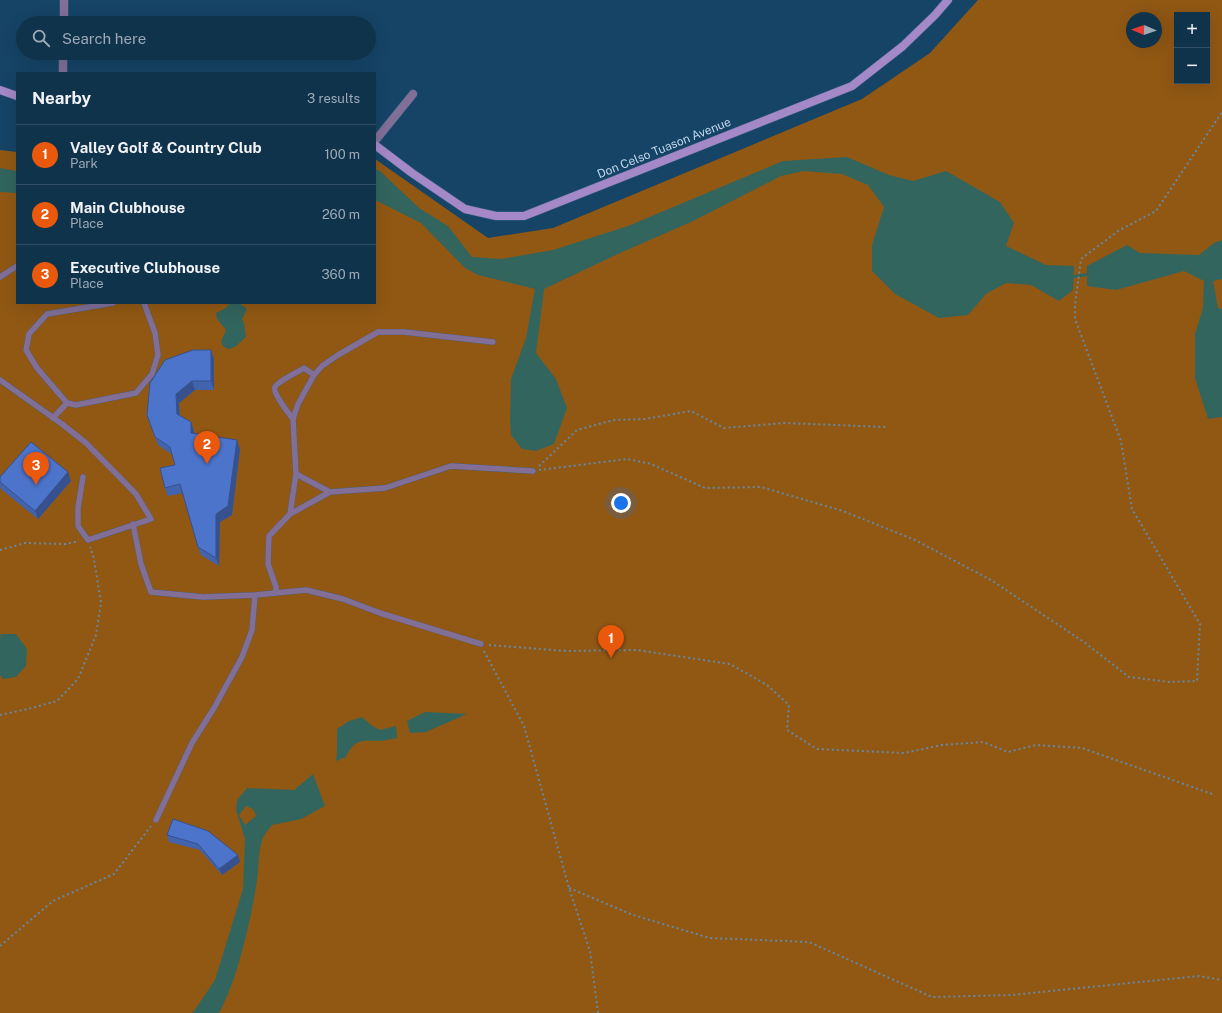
<!DOCTYPE html>
<html lang="en">
<head>
<meta charset="utf-8">
<style>
  :root { --surface:#10334c; --page:#193b53; --text:#f1f3f6; --muted:#9caab5; --line:#304e64; --accent:#ea580c }
  body { margin:0; font-family:"Public Sans",sans-serif; background:var(--page); color:var(--text) }
  .controls { position:absolute; right:12px; top:12px; display:grid; overflow:hidden; border-radius:0px; box-shadow:0 4px 16px #0002 }
  .controls button { width:36px; height:36px; display:grid; place-items:center; padding:0; border:0; border-bottom:1px solid var(--line); background:var(--surface); color:var(--text); font:20px sans-serif }
  .compass { position:absolute; left:1126px; top:12px; width:36px; height:36px; border-radius:50%; background:var(--surface); box-shadow:0 4px 16px #0002; rotate:272deg }
  .you { position:absolute; left:621px; top:503px; width:14px; height:14px; margin:-10px; border:3px solid #fff; border-radius:50%; background:#1a73e8; box-shadow:0 0 0 6px #1a73e833 }
  .badge { display:grid; place-items:center; width:26px; height:26px; border-radius:50%; background:var(--accent); color:#fff; font-size:13px; font-weight:700 }
  .pin { position:absolute; translate:-50% -33px; filter:drop-shadow(0 1px 2px #0008) }
  .pin::after { content:''; position:absolute; top:21px; width:14px; height:12px; background:inherit; clip-path:polygon(0 0,100% 0,50% 100%) }
  .list { margin:0; padding:0; list-style:none }
  h2 { display:flex; justify-content:space-between; align-items:center; height:52px; margin:0; padding:0 16px; font-size:17px }
  h2 small { font-size:13px; font-weight:400; color:var(--muted) }
  .list li { display:grid; grid-template-columns:26px 1fr auto; gap:12px; align-items:center; box-sizing:border-box; height:60px; padding:0 16px; border-top:1px solid var(--line) }
  .list b { display:block; font-size:15px; white-space:nowrap }
  .list p { margin:0; font-size:13px; white-space:nowrap; color:var(--muted) }
  .list em { font-size:13px; font-style:normal; color:var(--muted) }
  .icon { flex:none; width:22px; height:22px; fill:none; stroke:currentColor; stroke-width:2; stroke-linecap:round; stroke-linejoin:round }
  .map { position:relative; flex:none; width:1222px; height:1013px; overflow:hidden }
  .search { position:absolute; background:var(--surface); box-shadow:0 4px 16px #0002; left:16px; top:16px; width:360px; height:44px; display:flex; align-items:center; gap:10px; box-sizing:border-box; padding:0 14px; border-radius:22px; color:var(--muted); font-size:15px }
  .panel { position:absolute; background:var(--surface); box-shadow:0 4px 16px #0002; left:16px; top:72px; width:360px; height:232px; border-radius:0px }
  .map>svg:first-child { display:block }
  .green { fill:#915814; fill-rule:evenodd }
  .water { fill:#32655e; fill-rule:evenodd }
  .lines { fill:none; stroke-linecap:round; stroke-linejoin:round }
  .stream { stroke:#32655e; stroke-width:3 }
  .lane-casing { stroke:#386180; stroke-width:6 }
  .street-casing { stroke:#386180; stroke-width:9 }
  .secondary-casing { stroke:#386180; stroke-width:9 }
  .path { stroke:#6488a4; stroke-width:2; stroke-dasharray:2 3; stroke-linecap:butt }
  .lane { stroke:#816f97; stroke-width:5.5 }
  .street { stroke:#816f97; stroke-width:8 }
  .secondary { stroke:#a488c7; stroke-width:8 }
  .wall { fill:#4264af }
  .shaded-wall { fill:#36518e }
  .building { fill:#4d74cb; stroke:#36518e }
  .labels { text-anchor:middle; stroke-width:4; stroke-linejoin:round; paint-order:stroke }
  .street-label { font-size:12px; fill:#bed5ea; stroke:#164466 }
</style>
</head>
<body>
<div class="map">
<svg width="1222" height="1013" viewBox="0 0 1222 1013">
  <rect width="100%" height="100%" fill="#164466"/>
  <!-- green -->
  <path class="green" d="M978 0H1222V1013H0V150L17 152V303H375V159L488 238 553 228 862 99 930 53ZM1177 15H1207V81H1177ZM1132 18H1156V42H1132Z"/>
  <!-- water -->
  <path class="water" d="M847 157 889 175 913 181 946 171 1000 202 1014 223 1006 246 1046 265 1074 266 1073 290 1059 301 1031 285 1006 283 986 294 968 315 939 318 895 294 872 271V245L884 207 868 185 842 174 803 171 781 176 691 222 620 253 544 289 536 353 556 379 567 408 554 444 536 451 522 449 511 435 510 420 511 379 526 338 535 289 478 275 465 268 421 223 375 200V169L380 171 419 208 448 226 472 257 501 259 553 250 628 226 783 161Z
    M0 168 17 171V193L0 192Z
    M1222 240V279L1213 281 1218 308 1222 309V417L1208 419 1195 378V334L1203 308 1204 281 1184 271 1116 290 1087 286V266L1127 245 1140 253 1199 255 1214 243Z
    M230 303H239L247 309 242 319 244 323 246 337 235 347 228 349 223 346 221 342 226 330 217 319 216 313 226 308Z
    M1 634H16L27 649 26 666 16 677 3 679 0 675V637Z
    M425 712 467 714 426 732 410 733 407 721Z
    M362 717 371 725 380 730 396 726 397 738C392 739 386 740 381 741 362 741 355 738 346 757L336 761 337 752V729L349 721Z
    M313 774 325 806 301 819 272 825C269 829 265 833 263 838 258 849 259 868 257 880 251 919 238 979 219 1013H192L194 1011 215 980 243 889 245 839 236 810 237 800 247 788 294 790ZM246 806 253 809 256 816 245 825 239 815Z"/>
  <g class="lines">
    <!-- stream -->
    <path class="stream" d="M1071 277 1091 274"/>
    <!-- lane casing -->
    <g class="lane-casing">
      <path id="lane" d="M0 277 17 266
        M113 303 47 314 29 334 26 350 37 368 67 403 76 405 136 393 152 374 158 355 155 333 144 303
        M0 380 62 424 86 443 136 494 151 519 88 540 78 526V508L83 477
        M53 418 67 403
        M293 419C289 414 272 392 275 387 278 381 298 372 304 368L314 375
        M296 474 330 492
        M290 514 296 474 293 419 298 404 314 375 322 366 338 355 378 332H404L493 342
        M133 524 141 564 151 592 203 597 255 595 306 590 343 599 380 613 481 644
        M276 593V587L268 564 269 536 290 514 330 492 385 488 451 466 533 471
        M156 820 192 743 214 708 242 657 252 630 255 595"/>
    </g>
    <!-- street casing -->
    <g class="street-casing">
      <path id="street" d="M64 23V0
        M63 73V53
        M375 141 413 94"/>
    </g>
    <!-- secondary casing -->
    <g class="secondary-casing">
      <path id="secondary" d="M0 90 17 96
        M375 145 412 173 465 209 496 216H524L852 86 903 46 935 15 948 0"/>
    </g>
    <!-- path -->
    <path class="path" d="M539 466 577 430 614 420 645 419 691 411 724 428 784 423 887 427
      M539 470 627 459 651 464 705 488 761 487 843 511 915 540 991 580 1084 642 1129 677 1169 682 1197 681 1200 624 1132 509 1121 441 1075 319V305L1081 259 1118 231 1156 211 1222 112
      M0 550 25 543 66 544 79 541
      M489 645 566 651 637 650 730 664 767 685 789 705 787 730 817 749 904 753 942 745 983 742 1008 752 1036 745 1082 748 1215 795
      M484 651 524 726 569 888 590 951 598 1013
      M0 715 28 709 57 701 78 679 96 635 101 603 94 559 90 547
      M569 888 633 915 710 938 809 942 932 997 1012 995 1199 976 1222 980
      M0 946 53 901 114 874 151 826"/>
    <!-- lane -->
    <use href="#lane" class="lane"/>
    <!-- street -->
    <use href="#street" class="street"/>
    <!-- secondary -->
    <use href="#secondary" class="secondary"/>
  </g>
  <!-- wall -->
  <path class="wall" d="M211 350 214 359V390H195L179 403 180 416 191 422 194 431V434L240 449 232 515 220 522 219 566 201 555 198 547 183 493 168 496 165 488 175 465 173 455 158 445 147 415Z
    M0 477 71 481 38 519 1 489 0 486Z
    M173 819 240 862 222 875 200 850 169 842 167 835Z"/>
  <!-- shaded-wall -->
  <path class="shaded-wall" d="M211 350 214 359V390L211 381Z
    M192 381 195 390 179 403 180 423 177 414 176 394Z
    M191 422 194 431 195 442 191 433Z
    M237 440 240 449 232 515 220 522 219 566 216 558V514Z
    M68 472 71 481 38 519 35 511Z
    M238 855 240 862 222 875 219 869Z"/>
  <!-- building -->
  <path class="building" d="M193 350H211V381H192L176 394 177 414 191 422V433L237 440 228 506 216 514V558L198 547 180 484 165 488 160 468 175 465 170 447 155 437 147 415 150 383 165 360Z
    M31 442 68 472 35 511 0 482V477Z
    M173 819 208 831 238 855 219 869 198 844 167 835Z"/>
  <g class="labels">
    <!-- street labels -->
    <g class="street-label">
      <text transform="translate(664 148) rotate(-22)" y="4">Don Celso Tuason Avenue</text>
    </g>
  </g>
</svg>
<div class="controls">
<button>+</button>
<button>−</button>
</div>
<svg class="compass" viewBox="-18 -18 36 36"><path d="M0-13l5 13h-10z" fill="#e53935"/><path d="M0 13l5-13h-10z" fill="#9caab5"/></svg>
<div class="you"></div>
<div class="pin badge" style="left:611px;top:658px">1</div>
<div class="pin badge" style="left:207px;top:464px">2</div>
<div class="pin badge" style="left:36px;top:485px">3</div>
<div class="search"><svg class="icon" aria-label="search" viewBox="0 0 24 24"><circle cx="10" cy="10" r="6"/><path d="M15 15l6 6"/></svg>Search here</div>
<section class="panel">
<h2>Nearby<small>3 results</small></h2>
<ul class="list">
<li><span class="badge">1</span><div><b>Valley Golf &amp; Country Club</b><p>Park</p></div><em>100 m</em></li>
<li><span class="badge">2</span><div><b>Main Clubhouse</b><p>Place</p></div><em>260 m</em></li>
<li><span class="badge">3</span><div><b>Executive Clubhouse</b><p>Place</p></div><em>360 m</em></li>
</ul>
</section>
</div>
</body>
</html>
